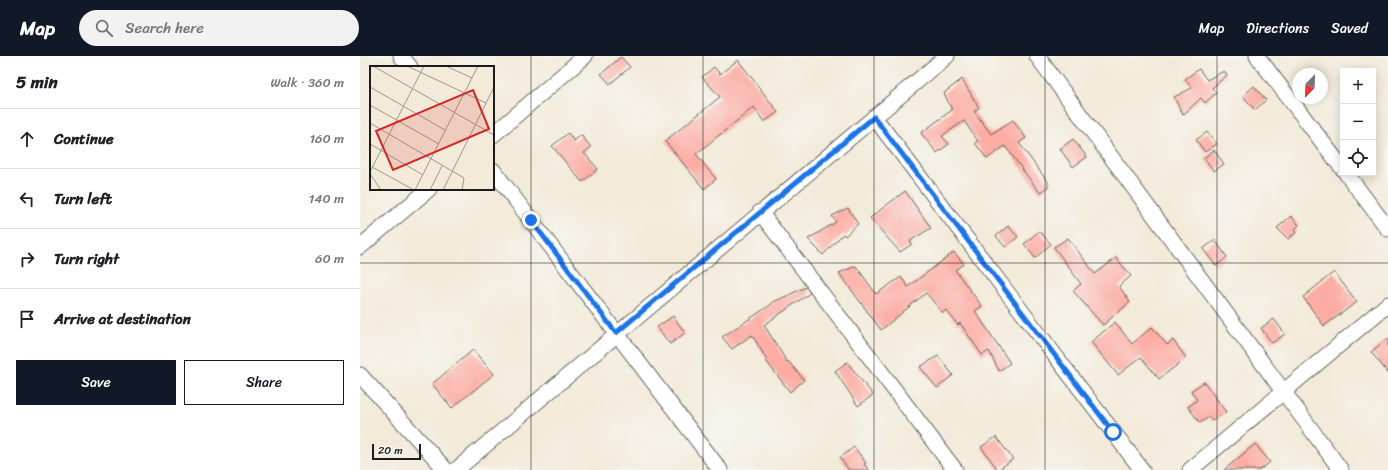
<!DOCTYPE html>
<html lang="en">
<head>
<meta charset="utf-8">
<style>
  :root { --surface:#fff; --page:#f2f2f2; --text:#202124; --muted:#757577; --line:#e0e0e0; --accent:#111827 }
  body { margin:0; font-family:Sriracha,sans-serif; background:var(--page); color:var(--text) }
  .controls { position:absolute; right:12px; top:12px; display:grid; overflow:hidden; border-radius:0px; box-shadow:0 2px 10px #0003 }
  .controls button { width:36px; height:36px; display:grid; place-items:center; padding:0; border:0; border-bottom:1px solid var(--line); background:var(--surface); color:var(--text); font:20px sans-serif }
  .compass { position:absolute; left:932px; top:12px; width:36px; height:36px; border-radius:50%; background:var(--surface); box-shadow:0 2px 10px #0003; rotate:203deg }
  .scale { position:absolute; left:12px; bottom:10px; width:49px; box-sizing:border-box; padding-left:4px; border:2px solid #1c1c1c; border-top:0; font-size:11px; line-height:14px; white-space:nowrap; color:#1c1c1c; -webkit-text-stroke:3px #f6f6f2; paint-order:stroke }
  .stop { position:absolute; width:12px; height:12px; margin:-9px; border:3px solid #1a73e8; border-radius:50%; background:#fff }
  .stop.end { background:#1a73e8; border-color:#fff; box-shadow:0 1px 4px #0008 }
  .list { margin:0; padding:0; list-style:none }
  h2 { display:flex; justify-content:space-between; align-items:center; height:52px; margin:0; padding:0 16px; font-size:17px }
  h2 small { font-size:13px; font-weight:400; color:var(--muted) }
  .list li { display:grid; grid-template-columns:26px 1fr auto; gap:12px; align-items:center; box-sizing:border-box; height:60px; padding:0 16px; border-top:1px solid var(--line) }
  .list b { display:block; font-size:15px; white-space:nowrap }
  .list em { font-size:13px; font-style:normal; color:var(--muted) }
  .actions { display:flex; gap:8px; padding:12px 16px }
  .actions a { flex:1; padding:9px 0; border:1px solid var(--accent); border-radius:0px; text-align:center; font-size:14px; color:var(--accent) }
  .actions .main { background:var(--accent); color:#fff }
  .icon { flex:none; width:22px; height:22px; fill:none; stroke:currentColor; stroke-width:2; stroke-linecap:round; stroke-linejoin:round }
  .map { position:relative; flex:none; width:1028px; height:414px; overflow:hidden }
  header { display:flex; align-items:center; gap:24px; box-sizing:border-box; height:56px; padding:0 20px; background:var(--accent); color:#fff }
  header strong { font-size:19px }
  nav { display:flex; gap:22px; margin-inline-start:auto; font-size:14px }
  .search { width:280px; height:36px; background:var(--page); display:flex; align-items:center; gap:10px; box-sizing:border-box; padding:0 14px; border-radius:22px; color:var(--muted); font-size:15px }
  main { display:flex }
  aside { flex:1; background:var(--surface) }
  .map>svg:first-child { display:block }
  .building { fill:#fcaca3 }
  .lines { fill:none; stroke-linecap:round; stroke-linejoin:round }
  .street-casing { stroke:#67645e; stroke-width:17 }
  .street { stroke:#fff; stroke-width:15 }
  .route { stroke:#1a73e8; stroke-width:5 }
  .grid { fill:none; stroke:#1c1c1c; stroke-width:1; stroke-opacity:0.55 }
  .inset-road { fill:none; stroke:#9d988d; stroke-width:1 }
  .view { fill:#d62828; fill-opacity:0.15; stroke:#d62828; stroke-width:2 }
  .inset-edge { fill:none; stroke:#1c1c1c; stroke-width:2 }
</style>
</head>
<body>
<header>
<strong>Map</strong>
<div class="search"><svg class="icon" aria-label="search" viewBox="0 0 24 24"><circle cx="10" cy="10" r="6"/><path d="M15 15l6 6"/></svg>Search here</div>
<nav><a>Map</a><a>Directions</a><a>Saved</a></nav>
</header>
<main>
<aside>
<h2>5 min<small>Walk · 360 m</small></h2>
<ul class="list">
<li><svg class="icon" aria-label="ahead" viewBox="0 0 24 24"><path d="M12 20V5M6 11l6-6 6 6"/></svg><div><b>Continue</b></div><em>160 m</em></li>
<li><svg class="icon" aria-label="left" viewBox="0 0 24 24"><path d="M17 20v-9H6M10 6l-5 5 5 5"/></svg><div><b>Turn left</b></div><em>140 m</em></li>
<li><svg class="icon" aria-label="right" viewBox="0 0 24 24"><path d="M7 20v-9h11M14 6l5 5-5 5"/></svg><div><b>Turn right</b></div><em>60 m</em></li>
<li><svg class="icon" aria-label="arrive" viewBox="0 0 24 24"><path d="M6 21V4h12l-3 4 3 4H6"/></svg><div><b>Arrive at destination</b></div></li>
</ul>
<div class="actions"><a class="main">Save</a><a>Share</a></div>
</aside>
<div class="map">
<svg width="1028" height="414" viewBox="0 0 1028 414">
  <rect width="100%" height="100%" fill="#f6f6f2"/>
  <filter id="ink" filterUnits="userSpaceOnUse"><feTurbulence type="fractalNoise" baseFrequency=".025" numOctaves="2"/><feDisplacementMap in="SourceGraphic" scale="8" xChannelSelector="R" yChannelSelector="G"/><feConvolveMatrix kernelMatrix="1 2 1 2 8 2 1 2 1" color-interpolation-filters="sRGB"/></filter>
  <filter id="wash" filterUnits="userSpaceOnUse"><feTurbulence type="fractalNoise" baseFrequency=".012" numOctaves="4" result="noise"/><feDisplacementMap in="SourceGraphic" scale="16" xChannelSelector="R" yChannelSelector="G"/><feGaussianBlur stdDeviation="0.9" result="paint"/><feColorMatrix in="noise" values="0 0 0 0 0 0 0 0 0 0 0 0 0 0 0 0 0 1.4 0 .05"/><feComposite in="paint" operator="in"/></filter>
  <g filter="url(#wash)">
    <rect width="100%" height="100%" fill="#f3ead9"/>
    <g id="blocks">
      <!-- building -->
      <path class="building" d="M261 1 270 11 250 28 241 18Z
        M378 4 418 56 404 66 394 51 336 98 356 123 344 133 305 85 360 41 342 21 354 11 360 18Z
        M839 13 847 24 864 15 867 19 852 32 856 37 845 47 841 42 823 59 814 41 832 32 825 23Z
        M602 23 619 52 614 55 631 78 653 64 666 82 659 87 688 126V131L680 137 645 90 627 103 615 87 618 85 604 65 582 80 589 88 577 97 561 77 592 54 584 37Z
        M894 30 906 44 895 54 883 40Z
        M847 76 857 88 845 96 836 84Z
        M208 77 214 85 221 79 231 91 224 97 238 113 222 126 192 90Z
        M713 83 727 101 713 111 700 93Z
        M854 94 864 108 854 115 844 102Z
        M545 135 571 172 550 185 552 188 540 196 510 162Z
        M488 152 498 168 485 180 483 178 463 199 448 183 476 166 472 160Z
        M931 160 939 169 935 173 937 176 928 183 917 172Z
        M648 170 658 181 645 191 636 180Z
        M679 175 691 188 675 202 664 188Z
        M708 182 735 218 756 202 771 220 759 230 770 246 743 269 713 235 721 228 694 191Z
        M855 184 867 201 856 210 843 193Z
        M594 196 604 208 595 214 622 250 615 255 650 307 639 315 629 295 622 299 600 267 598 269 586 254 583 257 566 237 521 274 479 217 496 210 516 238 541 221 548 231Z
        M974 216 997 246 964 270 943 241Z
        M446 231 450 237 404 269 427 306 428 305 444 324 430 336 406 305 407 304 392 279 372 293 362 281 412 248 411 247Z
        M313 260 325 277 310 288 297 271Z
        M914 263 925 278 912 287 901 272Z
        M755 266 772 288 792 271 807 289 813 284 826 302 799 323 781 301 758 319 731 286Z
        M1028 282V317L1011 296Z
        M113 294 134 318 92 352 72 328Z
        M578 300 593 319 577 332 560 311Z
        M487 306 513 339 498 350 475 315Z
        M844 326 866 356 852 365 849 361 840 367 828 351 837 344 831 335Z
        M636 381 653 403 638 414 621 391Z
        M895 388 910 406 900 414H864Z
        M494 391 506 407 504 408 509 414H489L480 402Z"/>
    </g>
  </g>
  <g filter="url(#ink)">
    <use href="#blocks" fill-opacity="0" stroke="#67645e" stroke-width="1"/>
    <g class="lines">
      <!-- street casing -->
      <g class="street-casing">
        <path id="street" d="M41 0 50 11
          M677 0 981 414
          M897 0 983 113
          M514 61 782 414
          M133 79 225 0
          M133 114 360 414
          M986 117 1028 173
          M400 156 595 414
          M0 191 69 133
          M0 319 86 414
          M96 414 587 0
          M830 414 1028 248"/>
      </g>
      <!-- street -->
      <use href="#street" class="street"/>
    </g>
  </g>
  <g class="lines" filter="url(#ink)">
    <!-- route -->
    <path class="route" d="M171 164 256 277 514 61 753 376"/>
  </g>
  <!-- grid -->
  <path class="grid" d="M171 0V414M343 0V414M514 0V414M685 0V414M857 0V414M0 207H1028"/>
  <!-- overview -->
  <g transform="translate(10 10)">
    <rect width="124" height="124" fill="#f3ead9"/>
    <path class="inset-road" d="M3 0 124 69M37 0 116 37M76 0 102 12M0 21 75 64M0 39 69 78M0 57 94 112 92 124M0 78 53 109M2 101 44 124M0 106 54 0M0 108 11 124M45 124 108 0M60 124 72 100M73 124 124 21"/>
    <path class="view" d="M103 24 119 63 23 104 6 65Z"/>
    <rect width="124" height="124" class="inset-edge"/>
  </g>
</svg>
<div class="controls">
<button>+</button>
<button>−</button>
<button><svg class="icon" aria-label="locate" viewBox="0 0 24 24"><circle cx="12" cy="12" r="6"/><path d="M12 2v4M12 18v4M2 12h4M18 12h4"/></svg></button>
</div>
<svg class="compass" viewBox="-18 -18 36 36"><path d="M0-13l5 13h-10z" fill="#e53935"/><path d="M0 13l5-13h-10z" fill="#757577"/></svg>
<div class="scale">20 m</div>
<div class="stop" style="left:753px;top:376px"></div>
<div class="stop end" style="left:171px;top:164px"></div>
</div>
</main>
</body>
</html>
